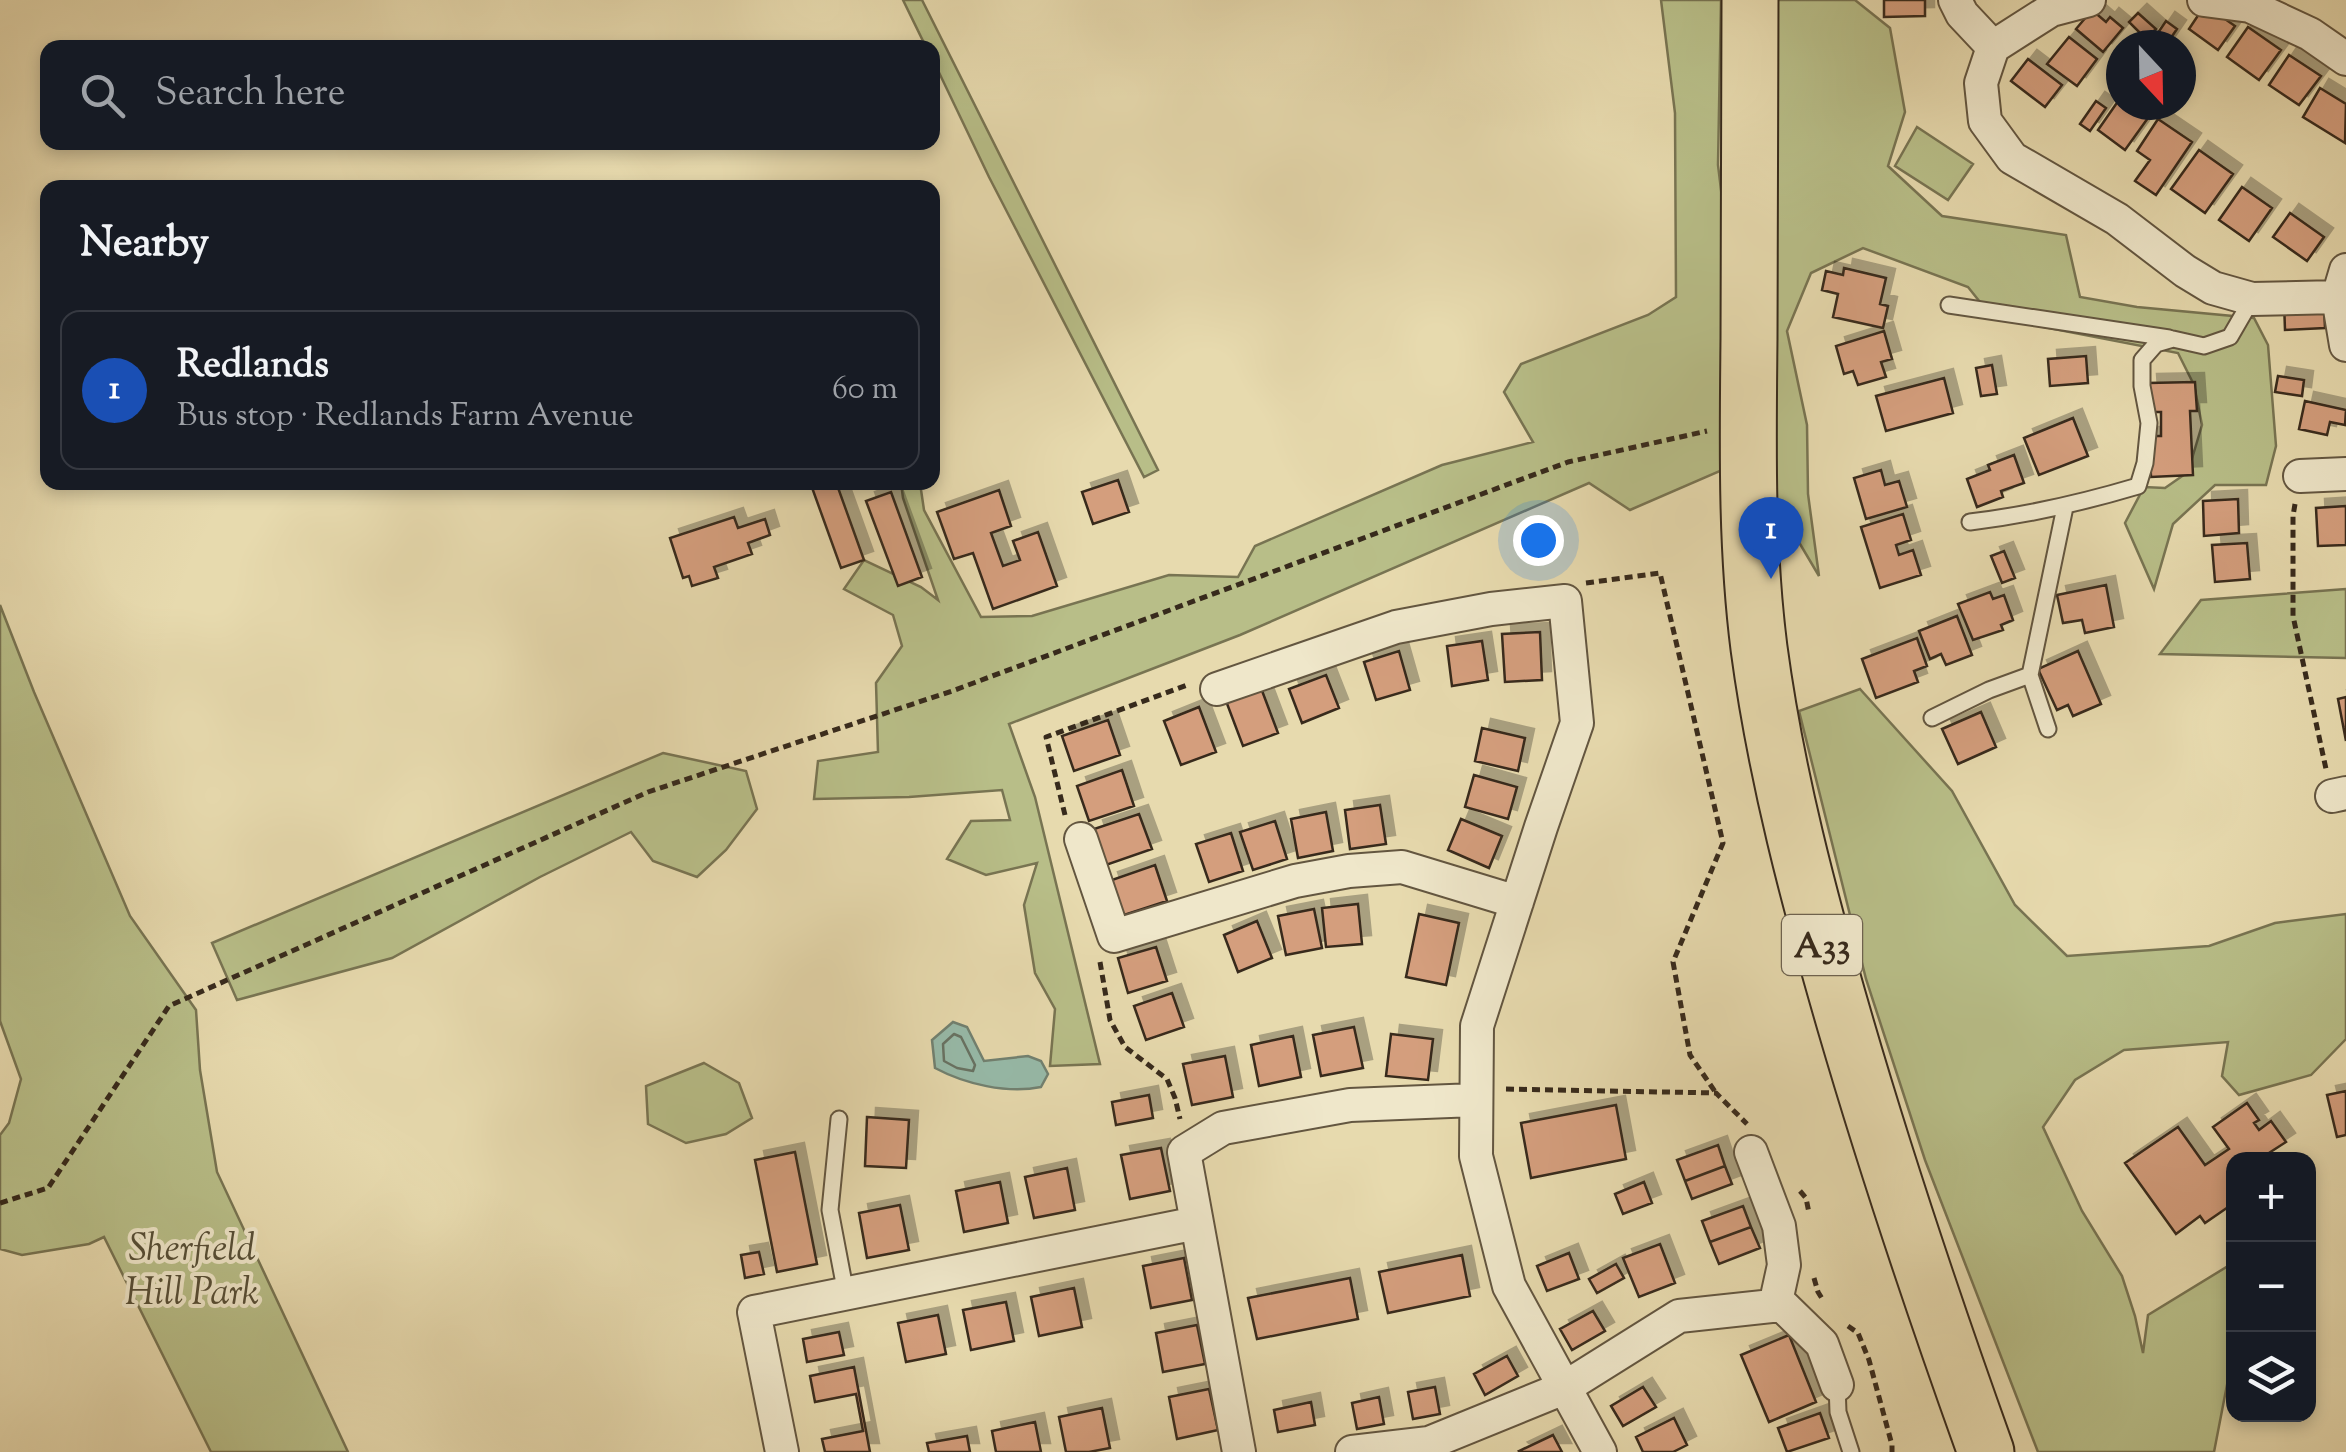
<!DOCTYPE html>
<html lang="en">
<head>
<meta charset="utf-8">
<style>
  :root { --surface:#171b24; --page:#20242c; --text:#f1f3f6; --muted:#9ea1a6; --line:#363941; --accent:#1a73e8 }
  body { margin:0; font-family:"Sorts Mill Goudy",serif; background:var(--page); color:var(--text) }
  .controls { position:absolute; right:30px; bottom:30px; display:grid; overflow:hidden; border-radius:20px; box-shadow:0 5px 15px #0003 }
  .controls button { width:90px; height:90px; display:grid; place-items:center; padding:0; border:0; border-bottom:2px solid var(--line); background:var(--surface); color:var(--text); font:50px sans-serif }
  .compass { position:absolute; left:2106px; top:30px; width:90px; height:90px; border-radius:50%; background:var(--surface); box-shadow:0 5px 15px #0003; rotate:158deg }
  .you { position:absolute; left:1538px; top:540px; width:35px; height:35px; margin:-25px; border:8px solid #fff; border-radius:50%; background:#1a73e8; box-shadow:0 0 0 15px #1a73e833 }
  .badge { display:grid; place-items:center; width:65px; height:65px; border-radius:50%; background:var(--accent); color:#fff; font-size:32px; font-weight:700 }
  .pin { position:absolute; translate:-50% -82px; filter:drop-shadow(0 2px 5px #0008) }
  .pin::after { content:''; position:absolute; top:52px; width:35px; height:30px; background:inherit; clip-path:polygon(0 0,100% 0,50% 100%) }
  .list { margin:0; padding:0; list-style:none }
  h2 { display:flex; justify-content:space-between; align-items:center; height:130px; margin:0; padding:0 40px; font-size:42px }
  h2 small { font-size:32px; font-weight:400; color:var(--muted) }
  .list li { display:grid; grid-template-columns:65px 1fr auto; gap:30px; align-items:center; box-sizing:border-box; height:160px; margin:0 20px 20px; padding:0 20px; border:2px solid var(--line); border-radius:20px }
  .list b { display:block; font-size:38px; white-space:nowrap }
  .list p { margin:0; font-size:32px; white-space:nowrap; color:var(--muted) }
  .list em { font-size:32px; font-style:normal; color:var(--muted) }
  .icon { flex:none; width:55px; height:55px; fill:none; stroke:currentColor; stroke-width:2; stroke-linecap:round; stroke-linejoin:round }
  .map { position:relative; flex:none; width:2346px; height:1452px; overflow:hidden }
  .search { position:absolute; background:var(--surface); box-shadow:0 5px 15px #0003; left:40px; top:40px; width:900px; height:110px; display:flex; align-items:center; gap:25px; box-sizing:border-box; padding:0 35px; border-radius:20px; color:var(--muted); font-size:38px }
  .panel { position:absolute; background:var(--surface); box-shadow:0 5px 15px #0003; left:40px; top:180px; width:900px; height:310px; border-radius:20px }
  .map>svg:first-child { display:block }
  .green { fill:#b8be88; stroke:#787452; stroke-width:2.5 }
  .water { fill:#97bbaa; stroke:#718171; stroke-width:2.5 }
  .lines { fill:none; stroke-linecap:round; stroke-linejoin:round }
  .shore { stroke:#677263; stroke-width:2.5 }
  .building { fill:#d49e7d; stroke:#372a1c; stroke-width:2.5; filter:url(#shadow) }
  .lane-casing { stroke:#635640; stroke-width:19 }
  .street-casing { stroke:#635640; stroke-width:36 }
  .highway-casing { stroke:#372a1c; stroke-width:59 }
  .path { stroke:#372a1c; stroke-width:5; stroke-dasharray:8 5; stroke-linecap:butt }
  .lane { stroke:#efe7ca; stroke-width:15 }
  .street { stroke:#efe7ca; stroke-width:32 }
  .highway { stroke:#e7daae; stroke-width:55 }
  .labels { text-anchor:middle; stroke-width:8; stroke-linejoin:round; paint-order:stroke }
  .shield { fill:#efe7ca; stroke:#6e6350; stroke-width:2.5 }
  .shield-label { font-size:35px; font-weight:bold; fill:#372a1c }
  .park-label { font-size:38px; font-style:italic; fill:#574f37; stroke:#efe7ca }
</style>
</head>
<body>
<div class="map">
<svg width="2346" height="1452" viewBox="0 0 2346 1452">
  <defs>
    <filter id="shadow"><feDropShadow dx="9" dy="-9" stdDeviation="0" flood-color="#0004"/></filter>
  </defs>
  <rect width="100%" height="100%" fill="#e7daae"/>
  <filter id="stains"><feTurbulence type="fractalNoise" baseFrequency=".002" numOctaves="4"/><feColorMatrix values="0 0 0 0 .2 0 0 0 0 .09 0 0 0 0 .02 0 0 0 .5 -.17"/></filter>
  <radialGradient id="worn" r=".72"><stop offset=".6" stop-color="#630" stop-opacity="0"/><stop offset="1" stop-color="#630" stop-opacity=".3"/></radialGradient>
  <!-- green -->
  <path class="green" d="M903 0H922L1158 470 1144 477 989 177 933 60 932 48 926 47Z
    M1661 0H1721L1718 165 1735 306 1727 468 1630 510 1589 483 1240 635 1009 724 1035 797 1100 1064 1050 1066 1055 1009 1035 973 1024 905 1037 863 986 875 947 859 971 821 1010 820 1002 790 909 797 814 799 818 761 878 752 876 683 902 646 893 615 844 589 864 560 921 587 938 600 903 498 901 483H920L924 510 981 617 1032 616 1169 575 1238 577 1255 546 1442 465 1533 442 1504 392 1521 364 1648 315 1676 297 1675 113Z
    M1768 0H1855L1890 28 1905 112 1888 166 1942 216 2066 235 2080 297 2137 307 2254 318 2268 345 2276 446 2266 485H2215L2173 524 2154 589 2125 523 2144 487 2165 488 2188 472 2202 425 2194 385 2178 353 1992 317 1968 287 1863 248 1811 273 1787 331 1807 425 1808 494 1819 576 1761 478Z
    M1917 127 1973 164 1948 200 1895 166Z
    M2346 589V658L2160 654 2201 600Z
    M0 605 34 692 130 916 196 1010 200 1070 217 1172 348 1452H211L104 1237 89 1244 22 1255 0 1249V1135L9 1123 21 1079 0 1021Z
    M1860 689 1952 791 2015 905 2067 956 2209 946 2275 923 2346 914V1039L2311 1075 2239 1095 2222 1076 2228 1042 2124 1050 2075 1080 2043 1127 2082 1211 2122 1276 2135 1316 2143 1353 2148 1315 2233 1263V1354L2214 1452H2038L1925 1160 1866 979 1799 711Z
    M663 753 746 771 757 809 726 850 697 877 653 861 631 832 540 877 392 958 237 1000 212 943Z
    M704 1063 739 1083 752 1118 726 1134 686 1143 648 1124 646 1086Z"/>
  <!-- water -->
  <path class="water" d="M953 1022 967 1027 984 1061 1028 1056 1041 1061 1048 1074 1041 1087C1007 1094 965 1084 935 1068L932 1040Z"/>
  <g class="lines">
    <!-- shore -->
    <path class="shore" d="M954 1034 961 1037 975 1065 973 1071 957 1068 944 1061 943 1044Z"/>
  </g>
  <!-- building -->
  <path class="building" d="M1884 0H1925V16L1884 17Z
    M2205 5 2235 26 2218 50 2189 29Z
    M2092 10 2106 22 2110 17 2123 28 2103 52 2076 29Z
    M2138 13 2156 29 2146 39 2129 22Z
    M2166 21 2177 29 2166 45H2155L2151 43Z
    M2248 27 2281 50 2259 80 2227 57Z
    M2069 37 2097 59 2077 86 2047 64Z
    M2289 55 2321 76 2299 105 2269 85Z
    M2028 59 2062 85 2045 107 2011 81Z
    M2320 88 2346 104 2345 143 2303 117Z
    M2121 97V105H2145L2153 111 2125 150 2098 130Z
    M2096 101 2106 108 2090 131 2080 124Z
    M2158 119 2192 142 2156 195 2135 181 2150 160 2137 151Z
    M2199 150 2233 174 2205 213 2171 189Z
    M2242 187 2272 208 2249 241 2219 220Z
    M2290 213 2324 237 2307 261 2273 237Z
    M1844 268 1886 278 1880 304 1888 306 1883 328 1833 317 1838 294 1822 290 1826 271 1843 275Z
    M2284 302 2324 304 2325 328 2285 330Z
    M1884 331 1892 359 1881 362 1886 377 1858 385 1853 371 1844 374 1836 346Z
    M2086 356 2088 383 2050 386 2048 359Z
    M1992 365 1997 394 1981 396 1976 368Z
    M2278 376 2304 380 2302 396 2275 392Z
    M1944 378 1953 413 1886 431 1876 396Z
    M2195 382 2197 411H2190L2193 475 2151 477 2149 436H2161V412H2150L2148 383Z
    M2305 401 2346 410 2345 425 2330 422 2327 435 2299 429Z
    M2073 418 2088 456 2039 475 2024 438Z
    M2014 455 2024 483 2001 491 2003 497 1977 507 1967 479 1990 470 1988 465Z
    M1881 470 1885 485 1899 481 1907 507 1866 519 1854 478Z
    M1118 480 1129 512 1093 524 1082 492Z
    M810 482H836L864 560 841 568Z
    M999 490 1011 526 991 533 1003 566 1020 560 1013 541 1038 532 1057 586 993 609 973 553 954 559 937 512Z
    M891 492 922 577 898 586 866 501Z
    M2238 499 2239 533 2204 536 2203 501Z
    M2346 506V545L2318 546 2316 508Z
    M1903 514 1911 540 1896 545 1899 555 1913 550 1921 575 1880 588 1861 527Z
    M734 517 738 528 765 519 770 535 748 543 752 554 714 567 718 578 692 586 689 576 683 578 670 538Z
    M2247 543 2250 579 2215 582 2212 545Z
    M2004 551 2015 578 2002 583 1991 556Z
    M2106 585 2114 627 2085 633 2082 620 2063 623 2057 595Z
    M1990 592 1993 599 2004 595 2013 620 2001 625 2003 630 1973 640 1958 604Z
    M1957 616 1972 655 1946 665 1941 654 1930 659 1919 631Z
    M1540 632 1542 680 1505 682 1502 634Z
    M1917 638 1927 666 1914 671 1918 682 1876 698 1862 659Z
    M1482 641 1488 680 1452 686 1447 646Z
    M1399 651 1410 690 1376 700 1364 662Z
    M2078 651 2101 704 2073 716 2068 705 2057 710 2038 669Z
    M1326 675 1339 708 1302 723 1289 689Z
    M1261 688 1278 733 1243 746 1226 701Z
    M2346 697V741L2338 699Z
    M1199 707 1216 752 1181 765 1164 721Z
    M1981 712 1996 747 1958 764 1942 729Z
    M1108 720 1120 755 1074 771 1062 736Z
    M1482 728 1525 738 1518 771 1475 761Z
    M1122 770 1134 806 1089 821 1077 786Z
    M1474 775 1517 787 1508 819 1465 807Z
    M1380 805 1386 844 1350 849 1345 810Z
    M1326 812 1333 851 1298 858 1291 819Z
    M1139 814 1152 849 1106 865 1094 829Z
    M1461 819 1502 836 1489 868 1448 850Z
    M1275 821 1287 859 1253 870 1240 832Z
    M1231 833 1243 871 1209 882 1196 844Z
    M1155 865 1167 901 1121 916 1109 881Z
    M1358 904 1362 944 1326 947 1322 908Z
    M1314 909 1322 948 1286 955 1278 916Z
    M1419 914 1459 923 1446 985 1406 977Z
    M1257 921 1272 958 1238 972 1224 935Z
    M1156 947 1167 981 1128 993 1118 958Z
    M1172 993 1184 1027 1146 1040 1134 1006Z
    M1354 1027 1363 1068 1321 1076 1313 1035Z
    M1391 1034 1433 1039 1428 1080 1386 1076Z
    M1293 1036 1301 1077 1259 1086 1251 1045Z
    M1225 1056 1233 1097 1192 1105 1183 1064Z
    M2346 1091V1135L2337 1137 2327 1095Z
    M1149 1095 1153 1118 1116 1125 1112 1102Z
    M2247 1103 2259 1120 2254 1123 2259 1130 2271 1121 2286 1142 2258 1160H2234V1191L2228 1195 2234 1203 2205 1223 2200 1216 2176 1234 2125 1163 2178 1127 2205 1165 2229 1149 2213 1127Z
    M1616 1105 1626 1159 1531 1178 1521 1123Z
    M867 1117 909 1120 906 1168 865 1166Z
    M1718 1145 1725 1166 1685 1181 1677 1160Z
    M1161 1148 1170 1191 1130 1199 1121 1155Z
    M795 1152 817 1264 777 1272 755 1160Z
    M1725 1166 1732 1184 1692 1199 1685 1181Z
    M1067 1168 1075 1210 1034 1218 1025 1177Z
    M1000 1182 1008 1223 964 1232 956 1191Z
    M1644 1182 1652 1203 1623 1214 1615 1194Z
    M900 1205 909 1250 867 1258 859 1213Z
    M1743 1206 1751 1227 1710 1242 1702 1221Z
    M1751 1227 1760 1248 1719 1264 1710 1242Z
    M1660 1244 1675 1283 1639 1297 1623 1258Z
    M759 1252 764 1274 745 1278 741 1255Z
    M1569 1253 1579 1279 1547 1291 1537 1266Z
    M1462 1255 1470 1296 1388 1313 1379 1272Z
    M1184 1258 1192 1300 1151 1308 1143 1266Z
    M1616 1264 1624 1278 1597 1293 1589 1279Z
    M1350 1278 1358 1319 1257 1339 1248 1298Z
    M1074 1288 1082 1327 1039 1336 1031 1297Z
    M1006 1302 1014 1341 971 1350 963 1310Z
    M1593 1311 1605 1331 1572 1350 1560 1329Z
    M938 1315 946 1354 906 1362 898 1323Z
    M1197 1325 1205 1364 1163 1372 1156 1333Z
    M839 1332 844 1355 807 1362 803 1339Z
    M1789 1335 1816 1402 1769 1422 1741 1355Z
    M1507 1356 1518 1376 1485 1395 1474 1374Z
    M854 1367 870 1452H825L822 1439 863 1431 856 1394 815 1402 810 1376Z
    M1435 1387 1440 1414 1413 1419 1408 1392Z
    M1643 1387 1656 1407 1623 1426 1611 1406Z
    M1209 1389 1218 1430 1177 1439 1169 1397Z
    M1379 1397 1384 1424 1357 1429 1352 1403Z
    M1311 1402 1315 1425 1278 1432 1274 1410Z
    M1102 1408 1110 1448 1089 1452H1066L1059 1417Z
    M1820 1413 1829 1438 1787 1452 1778 1428Z
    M1674 1418 1687 1445 1673 1452H1643L1636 1437Z
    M1035 1422 1041 1452H996L992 1431Z
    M1553 1435 1562 1452H1520L1519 1451Z
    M967 1436 970 1452H929L927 1443Z"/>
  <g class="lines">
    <!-- lane casing -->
    <g class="lane-casing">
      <path id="lane" d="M1949 305 2169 338
        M1970 522C2029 515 2081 503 2138 486L2145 463 2149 423 2142 386V360L2156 344 2173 339 2204 346 2230 337 2252 299
        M2030 675 2065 507
        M1932 718 1989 690 2030 675 2048 729
        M839 1119 830 1210 846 1294
        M1837 1385 1838 1412 1851 1452"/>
    </g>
    <!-- street casing -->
    <g class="street-casing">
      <path id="street" d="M1955 0 1962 14 1993 47
        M2089 0 2051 10 1993 47 1981 83 1985 121 2012 158 2117 219 2185 271 2213 288 2252 299 2338 297
        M2204 0 2250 6 2310 34 2346 59
        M2346 270 2338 297 2346 345
        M2300 476 2346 474
        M1217 689 1396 627 1491 609 1565 601 1577 723 1541 827 1477 1026 1476 1156 1509 1286 1600 1452
        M2332 796 2346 793
        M1081 839 1114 936 1295 881 1349 871 1402 867 1517 902
        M1751 1152 1779 1226 1784 1265 1775 1306
        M782 1452 754 1312 1197 1223
        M1239 1452 1184 1152 1223 1128 1350 1105 1475 1100
        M1352 1452 1429 1443 1564 1388 1679 1316 1782 1305 1822 1344 1837 1385"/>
    </g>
    <!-- highway casing -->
    <g class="highway-casing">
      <path id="highway" d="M1750 0C1750 113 1750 226 1749 339 1748 442 1746 546 1759 648 1776 775 1809 899 1845 1023 1887 1167 1935 1310 1986 1452"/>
    </g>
    <!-- path -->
    <path class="path" d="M2295 504 2293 516V616L2326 769
      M1586 583 1660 573 1723 843 1673 962 1690 1055 1716 1093
      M1065 815 1046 737 1190 684
      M1100 962 1110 1020 1125 1047 1167 1079 1175 1098 1180 1119
      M1506 1089 1716 1093 1747 1124
      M1800 1191 1806 1198 1809 1213
      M0 1203 48 1188 169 1006 648 792 952 691 1568 462 1707 431
      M1814 1278 1818 1292 1823 1300
      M1848 1326 1858 1333 1869 1360 1892 1445V1452"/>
    <!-- lane -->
    <use href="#lane" class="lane"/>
    <!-- street -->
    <use href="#street" class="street"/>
    <!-- highway -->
    <use href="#highway" class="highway"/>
  </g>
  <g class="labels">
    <!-- shield labels -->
    <rect class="shield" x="1782" y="915" width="80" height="60" rx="8"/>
    <g class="shield-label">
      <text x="1822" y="957">A33</text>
    </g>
    <!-- park labels -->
    <g class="park-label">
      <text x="192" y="1260">Sherfield<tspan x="192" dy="44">Hill Park</tspan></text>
    </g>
  </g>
  <rect width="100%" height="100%" filter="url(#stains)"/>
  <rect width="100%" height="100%" fill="url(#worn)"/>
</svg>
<div class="controls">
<button>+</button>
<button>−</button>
<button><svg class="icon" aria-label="layers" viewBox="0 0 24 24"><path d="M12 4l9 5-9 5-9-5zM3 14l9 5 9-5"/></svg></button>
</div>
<svg class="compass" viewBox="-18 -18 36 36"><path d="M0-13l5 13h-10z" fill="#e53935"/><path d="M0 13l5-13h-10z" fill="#9ea1a6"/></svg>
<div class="you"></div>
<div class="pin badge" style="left:1771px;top:579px;background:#1a4fb4">1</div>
<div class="search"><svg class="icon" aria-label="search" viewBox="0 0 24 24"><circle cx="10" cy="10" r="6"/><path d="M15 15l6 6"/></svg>Search here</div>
<section class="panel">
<h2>Nearby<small></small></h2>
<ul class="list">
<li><span class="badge" style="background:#1a4fb4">1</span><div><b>Redlands</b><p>Bus stop · Redlands Farm Avenue</p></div><em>60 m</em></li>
</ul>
</section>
</div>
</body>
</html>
